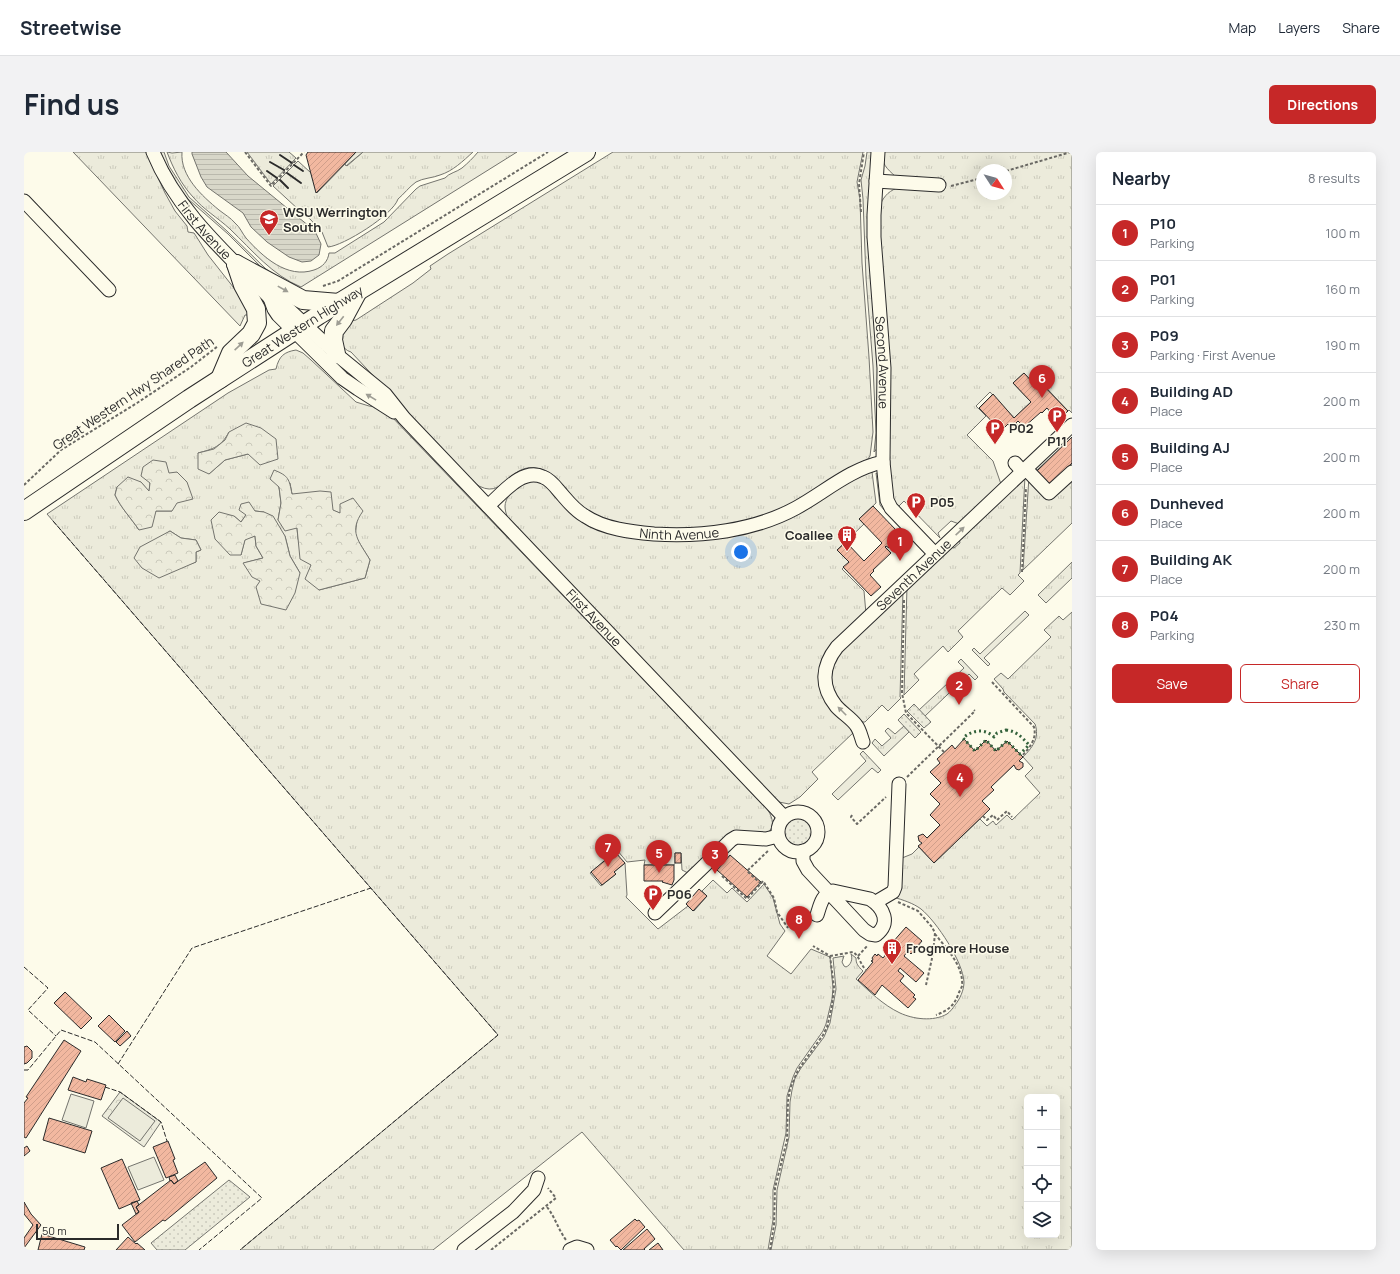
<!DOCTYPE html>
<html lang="en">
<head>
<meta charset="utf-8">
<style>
  :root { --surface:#fff; --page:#f2f2f3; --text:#1f2937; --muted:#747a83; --line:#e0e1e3; --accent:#c62828 }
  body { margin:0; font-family:Manrope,sans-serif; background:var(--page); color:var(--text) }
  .controls { position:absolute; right:12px; bottom:12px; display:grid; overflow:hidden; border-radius:6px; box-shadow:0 4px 16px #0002 }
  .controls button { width:36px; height:36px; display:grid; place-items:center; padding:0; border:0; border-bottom:1px solid var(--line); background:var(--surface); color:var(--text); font:20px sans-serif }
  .compass { position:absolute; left:952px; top:12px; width:36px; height:36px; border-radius:50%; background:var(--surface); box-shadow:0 4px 16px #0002; rotate:126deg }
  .scale { position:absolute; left:12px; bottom:10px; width:83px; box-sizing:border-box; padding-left:4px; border:2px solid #2b2b2b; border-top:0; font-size:11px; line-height:14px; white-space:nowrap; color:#2b2b2b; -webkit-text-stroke:3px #fdfbea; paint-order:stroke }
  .you { position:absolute; left:717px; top:400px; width:14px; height:14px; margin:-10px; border:3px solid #fff; border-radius:50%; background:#1a73e8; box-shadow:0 0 0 6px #1a73e833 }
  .badge { display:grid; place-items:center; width:26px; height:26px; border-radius:50%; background:var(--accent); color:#fff; font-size:13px; font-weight:700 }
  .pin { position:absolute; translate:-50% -33px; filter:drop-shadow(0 1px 2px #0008) }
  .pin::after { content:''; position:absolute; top:21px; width:14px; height:12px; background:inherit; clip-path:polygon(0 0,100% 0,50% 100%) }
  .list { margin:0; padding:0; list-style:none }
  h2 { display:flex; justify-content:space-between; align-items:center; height:52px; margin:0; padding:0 16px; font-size:17px }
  h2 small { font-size:13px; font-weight:400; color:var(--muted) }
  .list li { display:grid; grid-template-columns:26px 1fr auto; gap:12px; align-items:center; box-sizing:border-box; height:56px; padding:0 16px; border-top:1px solid var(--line) }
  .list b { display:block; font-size:15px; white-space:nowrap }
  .list p { margin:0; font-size:13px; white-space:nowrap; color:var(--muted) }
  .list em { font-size:13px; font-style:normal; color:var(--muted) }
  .actions { display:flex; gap:8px; padding:12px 16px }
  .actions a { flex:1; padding:9px 0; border:1px solid var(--accent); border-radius:6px; text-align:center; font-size:14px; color:var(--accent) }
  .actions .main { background:var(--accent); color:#fff }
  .icon { flex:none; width:22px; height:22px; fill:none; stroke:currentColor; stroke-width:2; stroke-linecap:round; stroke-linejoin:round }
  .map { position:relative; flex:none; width:1048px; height:1098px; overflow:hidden; border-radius:6px }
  header { display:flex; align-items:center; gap:24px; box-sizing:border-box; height:56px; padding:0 20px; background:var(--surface); border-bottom:1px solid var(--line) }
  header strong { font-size:19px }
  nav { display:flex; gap:22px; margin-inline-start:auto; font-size:14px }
  .intro { display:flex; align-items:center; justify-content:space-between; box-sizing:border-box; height:96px; padding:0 24px }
  h1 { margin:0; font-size:28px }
  .button { padding:10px 18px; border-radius:6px; background:var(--accent); color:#fff; font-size:14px; font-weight:700 }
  main { display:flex; gap:24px; padding:0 24px }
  aside { flex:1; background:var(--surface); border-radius:6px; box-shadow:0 4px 16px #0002 }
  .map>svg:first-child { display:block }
  .grass { fill:url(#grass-tufts); stroke:#74746e; fill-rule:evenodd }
  .forest { fill:url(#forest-crowns); stroke:#74746e }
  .garden { fill:url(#garden-dots); stroke:#74746e }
  .pitch { fill:#ecebdb; stroke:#74746e }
  .water { fill:url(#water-rules); stroke:#74746e }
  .building { fill:url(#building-hatch); stroke:#2b2b2b }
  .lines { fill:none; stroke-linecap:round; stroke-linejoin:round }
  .minor-casing { stroke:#2b2b2b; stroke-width:15 }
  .highway-casing { stroke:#2b2b2b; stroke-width:20 }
  .path { stroke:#6a6964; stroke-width:2; stroke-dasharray:3 2; stroke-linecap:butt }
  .minor { stroke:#fdfbea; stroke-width:13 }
  .highway { stroke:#fdfbea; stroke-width:18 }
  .hedge { stroke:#34623c; stroke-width:3; stroke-dasharray:2 3; stroke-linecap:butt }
  .fence { stroke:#2b2b2b; stroke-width:1; stroke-dasharray:5 2; stroke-linecap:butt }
  .wall { stroke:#2b2b2b; stroke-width:2 }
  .oneway { fill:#9e9d94 }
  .labels { text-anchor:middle; stroke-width:3; stroke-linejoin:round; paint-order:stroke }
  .poi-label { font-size:13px; font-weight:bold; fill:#2b2b2b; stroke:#fdfbea; text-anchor:start }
  .street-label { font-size:13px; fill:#2b2b2b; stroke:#fdfbea }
</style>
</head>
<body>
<header>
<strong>Streetwise</strong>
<nav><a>Map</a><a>Layers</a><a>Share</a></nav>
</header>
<div class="intro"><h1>Find us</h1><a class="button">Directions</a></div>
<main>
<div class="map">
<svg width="1048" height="1098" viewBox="0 0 1048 1098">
  <defs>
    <pattern id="grass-tufts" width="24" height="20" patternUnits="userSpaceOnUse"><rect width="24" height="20" fill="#ecebdb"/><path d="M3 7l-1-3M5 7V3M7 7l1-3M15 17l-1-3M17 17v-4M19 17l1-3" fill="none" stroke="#cbcabc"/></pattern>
    <pattern id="forest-crowns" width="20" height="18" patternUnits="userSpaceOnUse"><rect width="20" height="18" fill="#ecebdb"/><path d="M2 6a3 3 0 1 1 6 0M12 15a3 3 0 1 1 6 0" fill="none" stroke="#cbcabc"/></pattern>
    <pattern id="garden-dots" width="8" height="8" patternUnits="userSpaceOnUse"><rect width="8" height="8" fill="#ecebdb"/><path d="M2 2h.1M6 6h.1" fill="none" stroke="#cbcabc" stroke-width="1.8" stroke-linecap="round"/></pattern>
    <pattern id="water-rules" width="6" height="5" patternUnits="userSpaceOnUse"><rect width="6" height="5" fill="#d8d7c9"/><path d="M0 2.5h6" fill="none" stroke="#bab9ad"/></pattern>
    <pattern id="building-hatch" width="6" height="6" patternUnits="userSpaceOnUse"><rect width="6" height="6" fill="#f2b8a0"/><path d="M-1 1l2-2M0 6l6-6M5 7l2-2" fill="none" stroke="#d09e8a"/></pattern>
  </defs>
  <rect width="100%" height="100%" fill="#fdfbea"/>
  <!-- grass -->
  <path class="grass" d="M49 0H122L141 41 151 59 163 74 164 80 170 81 172 84 184 103 217 145 225 163H221L216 174Z
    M136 0H140L145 14 165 45 203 79 242 117 250 123 243 121 204 82 164 47 156 37 145 19Z
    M143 0 148 1 158 0C156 24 178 44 195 58 200 62 207 66 211 71 216 75 218 81 222 86 239 105 263 127 290 118 299 115 304 109 305 101H311L360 70 392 37 396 34 421 26C425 21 433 20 438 16 444 11 449 6 454 0H493L277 135C248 123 229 99 206 77 194 66 179 57 169 45 157 32 149 16 143 0Z
    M223 0H265L272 6 247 32Z
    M339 0H449C439 9 429 19 416 23 409 26 399 26 392 30 385 35 380 42 374 47 369 63 319 94 304 95L298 80 286 67 275 58 249 34 274 9 287 21 293 41 321 12 323 14Z
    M589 0H839L833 30 836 47 838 111 845 205 849 280 846 304 844 307C835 312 826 316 817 321 803 330 789 340 774 349 721 378 631 387 574 365 568 362 561 358 556 354 543 342 535 322 517 317 483 307 482 353 450 331L327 200C317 197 317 189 315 179L327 169 332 168 389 131 407 117 406 114 424 102Z
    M843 0H848L855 211V294L850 300 852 281 849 214 842 126 839 47 837 28 841 14Z
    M858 0H1048V261L1045 258 1044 259 1016 229 1011 233 1000 221 989 231 1007 250 990 266 966 240 952 254 962 264 943 283 969 309 978 335 938 373 927 369 914 381 916 386 880 349 874 355 870 350 866 335 860 159 855 55C859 46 863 40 873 36L871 24C863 17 857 11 858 0ZM958 18H982V42H958Z
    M272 198 279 201 287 208 332 250 345 254 357 256 366 263 744 658C749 667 751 674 743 682L718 681 664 721 658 718 657 701H651V711L650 713H620L621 708 603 710 593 698 566 721 577 734 592 722 590 720 601 711 603 743 602 745 634 777 664 754 670 759 683 744 678 739 689 728 703 741 708 736 723 750 740 732 749 746 756 772 761 779 743 804 767 822 787 797 806 805 809 836 808 847 802 872 799 879 773 916 769 925 763 944 762 981 749 1038V1068L744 1098H660L558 980 409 1098H216L474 883 23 362 204 241 245 218 252 217C255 204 260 200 272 198ZM205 280 224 302 201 308 185 322 174 301C189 297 197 295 205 280ZM117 330 125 340 126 331 148 359H132L115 378C107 366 97 356 91 343L93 335ZM266 331 268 342 333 368 331 384 346 408 341 426 295 438 287 413 274 387 273 376 254 368 257 351 255 335ZM231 359 240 360 261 384 266 404 276 421 220 411 239 406 232 394 231 384 221 387 217 403 210 364 217 370 222 363ZM146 379 157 386 172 388 177 398 172 400V410L155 416 137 385Z
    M1039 287 1042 291 1013 318 1026 332 1048 311V316L1025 335 1006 318Z
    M847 319 848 320 852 351 835 367 840 372 813 398 825 410 818 417 840 439 842 462 798 514 830 580 788 620 794 627 776 645 765 652 755 650 749 645 484 366C482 362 481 358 481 354 482 340 499 329 511 329 515 330 517 331 520 333L558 367 686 385 810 338Z
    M852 321 855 323 862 359 865 364 856 353Z
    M1001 324 996 421 994 423 1000 429 986 443 978 436 934 479 939 485 924 500 919 494 890 522 895 528 880 543 883 434 927 395 930 396 936 391 935 386Z
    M1005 324 1025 346 1048 324V371L999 418Z
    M1048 410V426L1022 451 1014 443Z
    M879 438 876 545 877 546 864 559 858 553 841 570H838L813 549 806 537 809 505Z
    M1001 459 1005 463 960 506 966 512 964 514 948 498 950 496 956 502Z
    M1048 460V1098H747L752 1073 753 1038 765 985 766 950 768 938 771 926 777 916 800 885 806 871 812 837 809 806 820 804 818 810 820 814 822 815C827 813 829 807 827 802L832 806C832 812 834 814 839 819L832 827C845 839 859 853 876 861 889 867 909 870 923 862 926 860 929 856 931 853 936 847 940 838 940 830 939 810 913 770 897 757 889 751 879 748 869 745L878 706 888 702 895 695 910 711 956 667 963 674 969 669 972 673 983 663 988 668 1016 641 1001 624 1009 616 999 605C1008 596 1016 586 1011 572L980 540 979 537 970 527 977 521 984 527 1027 485 1020 478 1035 464 1039 468ZM1003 945H1033V1083H1003Z
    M937 507 954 525 951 528 945 522 901 564 895 558 940 516 934 510Z
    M880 574 885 580 860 604 848 591 851 587 858 594 867 586 861 579 864 576 871 582Z
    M839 599 857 618 854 621 848 616 814 648 808 642 842 609 836 602Z"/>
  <!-- forest -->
  <path class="forest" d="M222 271 237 276 252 287 254 307 236 313 224 302 201 308 185 322 174 317V301L190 297 201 288 205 280Z
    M129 308 142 310 145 321 153 320 163 330 169 347 153 351 148 359H132L128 375 115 378C107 366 97 356 91 343L93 335 104 325 117 330 125 339 126 331 117 324 119 315Z
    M250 318C265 324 265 327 268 342L296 339 307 340 309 358 316 361V352L329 346 339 359C324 380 335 389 346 408L341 426 295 438 281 427 287 413 276 407 273 376 261 379 254 368 257 351 255 335 246 327Z
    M225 350 231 359 240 360 249 364 261 384 266 404 276 421 271 441 262 458 237 452 232 435 236 429 228 425 219 411 239 406 232 394 231 384 221 388 217 403H206L191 387 187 368 195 360 210 364 217 370 222 363 215 358 217 352Z
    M146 379 157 386 172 388 177 398 172 400V410L135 426 118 416 110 406 116 395Z
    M96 940 137 970 120 995 78 964Z"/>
  <!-- garden -->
  <path class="garden" d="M332 0H339L322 14 321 12Z
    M890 552 907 570 900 576 883 559Z
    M880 562 897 580 891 586 874 568Z
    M760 680a14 14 0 1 1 28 0a14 14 0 1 1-28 0Z
    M205 1028 226 1045 161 1098H133L127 1091Z"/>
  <!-- pitch -->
  <path class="pitch" d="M47 942 70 949 62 976 38 968Z
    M99 946 131 969 116 989 84 966Z
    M130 1005 140 1028 114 1038 104 1015Z"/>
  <!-- water -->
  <path class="water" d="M168 0H202L224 24 291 79 297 92 295 103 287 109 278 110 265 105 243 90 227 75 219 61 183 35 177 25 168 2Z"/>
  <!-- building -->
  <path class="building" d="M284 0H332L292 41 282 3Z
    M1000 221 1011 233 1015 229 1044 259 1034 269 1023 256 1018 261 1017 260 1000 275 994 269 992 271 994 273 989 278 984 272 977 279 955 256 969 242 990 266 1007 250 989 231Z
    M1048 285V311L1026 332 1013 319Z
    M849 354 872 378 864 385 870 391 865 396 862 394 861 395 867 401 849 418 850 419 846 423 857 435 847 444 819 415 825 410 813 398 822 390 840 409 858 391 835 367Z
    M940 587 951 599 962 588 972 599 983 589 999 605 995 609 999 611V615L995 618 992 617 990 613 967 635 970 638 958 649 966 657 910 711 894 694 898 691 895 689 894 684 899 682 903 686 916 673 906 663 916 652 906 642 917 631 906 620 916 611 913 607 928 593 931 597Z
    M591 700 601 711 590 720 592 722 578 733 567 720Z
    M651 701H657V711H651Z
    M706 703 737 730 723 745 693 718Z
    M620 713H650V728L648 733 638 730 639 729H620Z
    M675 737 683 744 669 759 662 752Z
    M882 775 898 789 887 802 884 799 880 804 900 821 892 830 876 816 874 819 880 824 876 829 891 843 889 845 892 847 884 856 858 833 851 843 834 828 849 810 847 809 849 808 848 806 851 802 853 804 854 802 859 806 864 800 860 796 863 792 868 796 870 793 868 791Z
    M41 840 68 866 57 877 30 851Z
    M85 863 101 879 91 890 74 874Z
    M103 879 107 884 96 894 92 890Z
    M40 888 57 899 2 986 0 985V951L4 946 2 945Z
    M3 894 8 899V906L3 911 0 912V895Z
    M49 925 62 930 63 927 82 933 77 948 44 938Z
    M25 966 68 979 61 1001 19 988Z
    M144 989 151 1007 149 1008 154 1021 142 1026 129 995Z
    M3 994 6 999 0 1004V996Z
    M98 1007 116 1048 95 1057 77 1016Z
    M181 1010 193 1026 141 1069 139 1068 111 1090 98 1073 115 1060 112 1055 147 1028 150 1032Z
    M151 1023 154 1029 150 1032 147 1028 146 1029 145 1025Z
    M113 1049 115 1053 112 1055 115 1060 112 1062 107 1051Z
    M0 1050 7 1062 17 1073 0 1096V1086L9 1073 0 1062Z
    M611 1067 613 1069 615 1068 621 1075 597 1098 593 1094 592 1095 586 1088Z
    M623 1077 631 1087 620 1097 621 1098H599Z
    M18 1082 61 1095 60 1098H14Z
    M104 1085 112 1092 113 1091 121 1098H92Z
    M634 1091 639 1098H625Z"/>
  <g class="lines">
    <!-- minor casing -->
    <g class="minor-casing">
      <g id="minor">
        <path id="s1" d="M129 0C153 59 203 102 246 146L259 152 312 202 361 242 380 266 760 665"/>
        <path id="s2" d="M854 0 850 63V85L860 216 859 310 863 348 867 356 911 402"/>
        <path d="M852 29 915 33"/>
        <path d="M0 49 85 138"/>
        <path d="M246 146 250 157 254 163 318 226 334 237 370 260"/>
        <path d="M991 311 999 320"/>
        <path d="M1002 317 1025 341 1048 320"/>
        <path id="s3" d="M464 354C478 342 498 315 519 325 525 327 531 334 535 339 543 348 550 358 561 364 580 377 608 380 630 382 677 385 730 379 772 356 801 340 826 317 859 310"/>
        <path id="s4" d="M839 590C837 585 836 578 832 573 827 566 818 561 812 554 796 534 798 514 813 495L1048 273"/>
        <circle cx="774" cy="680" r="20"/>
        <path d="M779 699V709L784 718 840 778 846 782 852 783C867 771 860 756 846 747L809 739C798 742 796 754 793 763"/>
        <path d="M852 750 869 740 871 735 875 632"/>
        <path d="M631 761 707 688 712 685 742 687 754 684"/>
        <path d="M440 1098 489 1060 510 1038 514 1026"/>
        <path d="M546 1098 553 1095 563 1098"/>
      </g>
    </g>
    <!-- highway casing -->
    <g class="highway-casing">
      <g id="highway">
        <path d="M212 112 279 148 315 151"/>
        <path d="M312 202 309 188 310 179 319 167 333 141"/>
        <path d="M196 227 207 201 227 182 233 171 232 157 219 133 212 112"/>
        <path id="s5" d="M0 359 165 247 295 163 562 0"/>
      </g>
    </g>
    <!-- path -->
    <path class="path" d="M221 0 247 34 280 0
      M982 19 1047 0
      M927 34 958 26
      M837 60 835 32 840 0
      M299 134 314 129 524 0
      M0 333 37 298 113 251 167 215 194 194
      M998 420 1002 335
      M880 448 878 541 882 561 920 600
      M968 530 1010 575C1013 587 1006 595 998 604
      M883 625 951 559 950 558
      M828 663 827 665 833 672 862 645
      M959 664 963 668 969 663 973 668 983 659 988 665
      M698 724 723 747 739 729 750 746 753 760 764 776
      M737 732 723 719 745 698
      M874 750 894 759 908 775 911 781 909 802 902 833
      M911 782C922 796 940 814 938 834 937 837 935 840 934 843 930 854 923 859 912 863
      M806 804 829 800C836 805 836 812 842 818
      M834 804 844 793
      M523 1055C531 1065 534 1077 542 1088
      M467 1098 532 1046 524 1036
      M746 1098 750 1073 751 1036 763 988 764 949 766 937 774 918 799 883 803 875 808 854 810 835 806 804 789 794"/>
    <!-- minor -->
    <use href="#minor" class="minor"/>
    <!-- highway -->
    <use href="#highway" class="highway"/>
    <!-- hedge -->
    <path class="hedge" d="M982 578C992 579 998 585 1005 593L996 602 983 589 972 599 962 588 951 599 939 586C948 578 961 576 970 585L973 581Z"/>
    <!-- fence -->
    <path class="fence" d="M29 369 474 883 216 1098
      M0 815 24 836 4 858 32 884
      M94 912 168 796 347 736
      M0 918H4L37 878 71 890 238 1046 175 1098
      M81 935 96 940 137 970 143 989"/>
    <!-- wall -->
    <path class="wall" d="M256 3 268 11
      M246 10 260 18
      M270 13 279 19
      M243 19 253 26
      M263 21 277 31
      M256 28 264 36"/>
  </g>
  <!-- one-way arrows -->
  <defs><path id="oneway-solid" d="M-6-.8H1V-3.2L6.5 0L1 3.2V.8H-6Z"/></defs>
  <g class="oneway">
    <use href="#oneway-solid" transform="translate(259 137) rotate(29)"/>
    <use href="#oneway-solid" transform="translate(316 169) rotate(128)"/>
    <use href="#oneway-solid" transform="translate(215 194) rotate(-43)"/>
    <use href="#oneway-solid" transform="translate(347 245) rotate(-149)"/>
    <use href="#oneway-solid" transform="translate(936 379) rotate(-43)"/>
    <use href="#oneway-solid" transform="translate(818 559) rotate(-135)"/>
  </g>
  <!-- icons -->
  <defs>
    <g id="university-pin" transform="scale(1)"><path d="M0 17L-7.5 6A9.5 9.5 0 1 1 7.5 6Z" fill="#c62828" stroke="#fdfbea"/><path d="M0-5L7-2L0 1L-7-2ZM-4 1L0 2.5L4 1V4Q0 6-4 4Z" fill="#fff"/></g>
    <g id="parking-pin" transform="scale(1)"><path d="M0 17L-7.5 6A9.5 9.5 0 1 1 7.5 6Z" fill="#c62828" stroke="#fdfbea"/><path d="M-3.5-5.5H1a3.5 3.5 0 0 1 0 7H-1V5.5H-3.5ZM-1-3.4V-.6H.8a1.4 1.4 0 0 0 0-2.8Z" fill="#fff"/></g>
    <g id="building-pin" transform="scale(1)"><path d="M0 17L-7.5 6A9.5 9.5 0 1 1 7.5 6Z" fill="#c62828" stroke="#fdfbea"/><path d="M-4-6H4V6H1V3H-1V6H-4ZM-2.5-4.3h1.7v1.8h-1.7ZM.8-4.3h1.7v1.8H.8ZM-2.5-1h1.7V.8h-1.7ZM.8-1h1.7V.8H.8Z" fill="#fff"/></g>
  </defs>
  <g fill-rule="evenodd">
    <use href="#university-pin" x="245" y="67"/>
    <use href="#parking-pin" x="1033" y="264"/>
    <use href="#parking-pin" x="971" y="276"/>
    <use href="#parking-pin" x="892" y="350"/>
    <use href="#building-pin" x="823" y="383"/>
    <use href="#parking-pin" x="629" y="742"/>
    <use href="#building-pin" x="868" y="796"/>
  </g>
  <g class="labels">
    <!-- poi labels -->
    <g class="poi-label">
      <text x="259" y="65">WSU Werrington<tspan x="259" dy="15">South</tspan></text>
      <text x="985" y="281">P02</text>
      <text x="1033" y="294" text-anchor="middle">P11</text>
      <text x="906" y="355">P05</text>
      <text x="809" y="388" text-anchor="end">Coallee</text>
      <text x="643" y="747">P06</text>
      <text x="882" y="801">Frogmore House</text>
    </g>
    <!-- street labels -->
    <g class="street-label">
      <text dy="5" stroke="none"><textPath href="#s1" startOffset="94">First Avenue</textPath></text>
      <text dy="5" stroke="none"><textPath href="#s5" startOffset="334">Great Western Highway</textPath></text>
      <text dy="5" stroke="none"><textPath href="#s2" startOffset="211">Second Avenue</textPath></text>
      <text transform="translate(109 241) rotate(-34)" y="5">Great Western Hwy Shared Path</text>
      <text dy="5" stroke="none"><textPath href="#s3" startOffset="221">Ninth Avenue</textPath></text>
      <text dy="5" stroke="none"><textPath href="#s4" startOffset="216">Seventh Avenue</textPath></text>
      <text dy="5" stroke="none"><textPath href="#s1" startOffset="645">First Avenue</textPath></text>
    </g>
  </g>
</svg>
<div class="controls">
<button>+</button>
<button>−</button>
<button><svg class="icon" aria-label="locate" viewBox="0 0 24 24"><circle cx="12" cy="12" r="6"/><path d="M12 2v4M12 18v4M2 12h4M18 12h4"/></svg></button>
<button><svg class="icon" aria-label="layers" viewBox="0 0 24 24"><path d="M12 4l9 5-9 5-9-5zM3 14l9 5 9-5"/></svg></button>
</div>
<svg class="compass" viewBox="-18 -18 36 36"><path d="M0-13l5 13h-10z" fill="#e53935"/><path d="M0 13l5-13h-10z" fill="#747a83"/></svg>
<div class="scale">50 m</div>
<div class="you"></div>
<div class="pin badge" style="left:876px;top:409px">1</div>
<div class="pin badge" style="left:935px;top:553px">2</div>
<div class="pin badge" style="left:691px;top:722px">3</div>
<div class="pin badge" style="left:936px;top:645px">4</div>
<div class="pin badge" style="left:635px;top:721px">5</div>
<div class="pin badge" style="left:1018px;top:246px">6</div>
<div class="pin badge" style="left:584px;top:715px">7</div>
<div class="pin badge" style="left:775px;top:787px">8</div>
</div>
<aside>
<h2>Nearby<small>8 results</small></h2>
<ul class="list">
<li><span class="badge">1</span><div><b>P10</b><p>Parking</p></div><em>100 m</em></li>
<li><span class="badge">2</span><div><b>P01</b><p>Parking</p></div><em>160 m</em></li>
<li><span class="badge">3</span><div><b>P09</b><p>Parking · First Avenue</p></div><em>190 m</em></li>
<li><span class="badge">4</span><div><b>Building AD</b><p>Place</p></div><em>200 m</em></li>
<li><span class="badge">5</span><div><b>Building AJ</b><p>Place</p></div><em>200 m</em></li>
<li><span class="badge">6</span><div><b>Dunheved</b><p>Place</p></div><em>200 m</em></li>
<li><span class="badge">7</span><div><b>Building AK</b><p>Place</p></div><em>200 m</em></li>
<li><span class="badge">8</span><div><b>P04</b><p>Parking</p></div><em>230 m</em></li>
</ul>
<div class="actions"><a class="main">Save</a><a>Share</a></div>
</aside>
</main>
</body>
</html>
